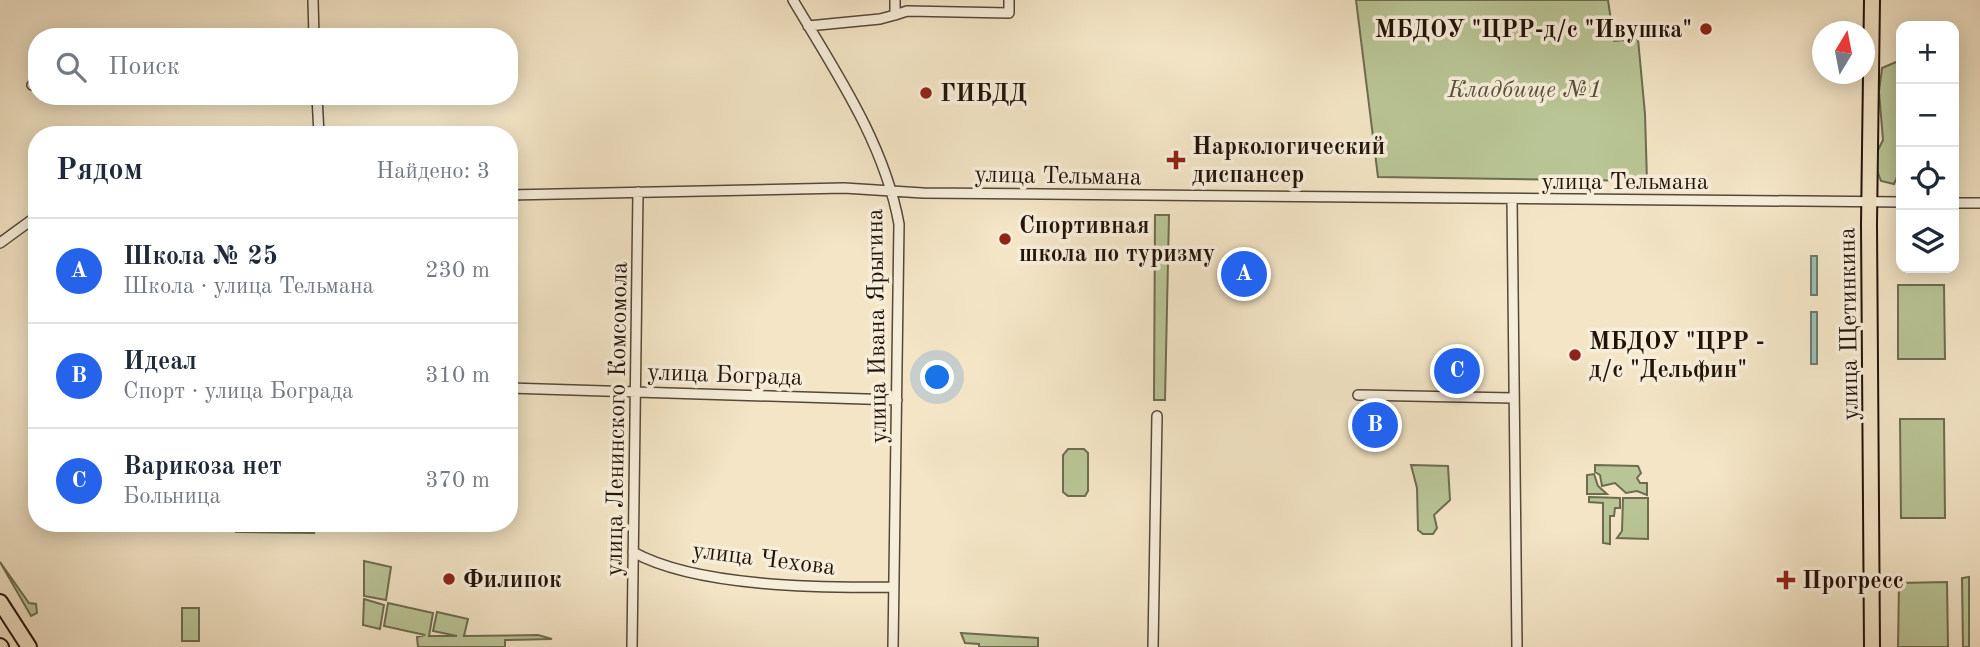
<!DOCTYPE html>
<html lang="ru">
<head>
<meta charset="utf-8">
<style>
  :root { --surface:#fff; --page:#f2f2f3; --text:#1f2937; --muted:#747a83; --line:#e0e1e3; --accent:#2563eb }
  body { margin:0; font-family:"Old Standard TT",serif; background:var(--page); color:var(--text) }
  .controls { position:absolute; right:21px; top:21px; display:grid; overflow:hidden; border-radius:14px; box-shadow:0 4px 18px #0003 }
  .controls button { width:63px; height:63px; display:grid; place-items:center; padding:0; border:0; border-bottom:2px solid var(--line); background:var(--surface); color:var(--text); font:35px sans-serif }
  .compass { position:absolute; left:1812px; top:21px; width:63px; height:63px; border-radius:50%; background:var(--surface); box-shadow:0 4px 18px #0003; rotate:10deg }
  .you { position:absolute; left:938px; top:378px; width:24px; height:24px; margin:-18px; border:5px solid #fff; border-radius:50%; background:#1a73e8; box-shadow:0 0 0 10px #1a73e833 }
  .badge { display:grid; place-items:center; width:46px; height:46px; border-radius:50%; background:var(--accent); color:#fff; font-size:23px; font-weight:700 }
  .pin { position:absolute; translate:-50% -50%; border:4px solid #fff; box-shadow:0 2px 7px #0006 }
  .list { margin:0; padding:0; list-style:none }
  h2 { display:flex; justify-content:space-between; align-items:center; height:91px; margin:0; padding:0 28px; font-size:30px }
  h2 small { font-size:23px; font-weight:400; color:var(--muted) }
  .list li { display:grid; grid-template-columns:46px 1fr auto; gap:21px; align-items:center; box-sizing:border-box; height:105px; padding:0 28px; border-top:2px solid var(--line) }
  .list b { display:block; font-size:26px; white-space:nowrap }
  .list p { margin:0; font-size:23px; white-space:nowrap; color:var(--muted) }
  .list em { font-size:23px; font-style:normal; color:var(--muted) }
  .icon { flex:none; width:38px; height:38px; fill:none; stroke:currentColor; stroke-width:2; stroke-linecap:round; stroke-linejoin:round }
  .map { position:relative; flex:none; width:1980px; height:647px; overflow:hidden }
  .search { position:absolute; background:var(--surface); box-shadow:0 4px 18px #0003; left:28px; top:28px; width:490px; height:77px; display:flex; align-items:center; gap:18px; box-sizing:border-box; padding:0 24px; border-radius:28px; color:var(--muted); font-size:26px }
  .panel { position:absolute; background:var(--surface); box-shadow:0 4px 18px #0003; left:28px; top:126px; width:490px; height:406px; border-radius:28px }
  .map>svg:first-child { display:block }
  .green { fill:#b9c596; stroke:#6e6c50; stroke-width:2 }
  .water { fill:#9cbfb0; stroke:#6b7a6d; stroke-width:2 }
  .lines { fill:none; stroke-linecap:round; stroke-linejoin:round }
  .minor-casing { stroke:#564838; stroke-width:12 }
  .primary-casing { stroke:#221309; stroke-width:18 }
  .minor { stroke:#f7eeda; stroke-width:9 }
  .primary { stroke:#f3e5c6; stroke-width:14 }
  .poi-dot { fill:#8f2418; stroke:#f7eeda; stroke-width:2.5 }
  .labels { text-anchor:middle; stroke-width:7; stroke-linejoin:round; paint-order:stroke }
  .poi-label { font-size:24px; font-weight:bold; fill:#221309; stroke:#f7eeda; text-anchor:start }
  .park-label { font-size:24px; font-style:italic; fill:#57513a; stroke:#f7eeda }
  .street-label { font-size:24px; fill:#221309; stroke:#f7eeda }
</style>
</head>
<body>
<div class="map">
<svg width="1980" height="647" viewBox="0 0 1980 647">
  <rect width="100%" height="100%" fill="#f3e5c6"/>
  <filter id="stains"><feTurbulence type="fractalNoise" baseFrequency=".00286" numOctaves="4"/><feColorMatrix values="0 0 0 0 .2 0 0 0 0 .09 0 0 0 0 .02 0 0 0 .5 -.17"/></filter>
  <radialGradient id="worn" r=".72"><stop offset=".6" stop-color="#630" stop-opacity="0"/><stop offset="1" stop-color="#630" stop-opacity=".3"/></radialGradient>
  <!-- green -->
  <path class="green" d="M1356 0H1608L1614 41 1638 39 1645 114 1647 181 1378 177Z
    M1896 62H1901V168L1894 184 1881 181 1873 160 1883 140 1879 92 1882 68Z
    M1155 215H1169L1165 400H1154Z
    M1898 285H1944L1945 359H1898Z
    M1900 419H1944L1945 518H1901Z
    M1068 449H1084L1088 453V491L1085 496H1068L1063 492V455Z
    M1411 465 1448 466 1450 500 1434 515 1437 528 1433 534H1423L1418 530 1417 488Z
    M1595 465 1638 466 1641 473 1637 478 1640 483H1647V495L1637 491 1626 493 1615 483 1602 486 1600 475 1595 472Z
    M1594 474 1598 486 1607 494H1587V475Z
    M1589 497 1620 498V508H1615L1614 516H1610V544L1603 543V503L1589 502Z
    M1623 498H1648V539L1617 538 1622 531Z
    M226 524 314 528V533L236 532Z
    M364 561 391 567 386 600 364 596Z
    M0 562 29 603 36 604 37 613 31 616Z
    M1969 577V647H1963L1962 578Z
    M1947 582 1948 647H1898L1899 583Z
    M364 599 384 605 380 629 363 625Z
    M388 603 433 613 429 636H457L433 631 437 612 468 619 464 636 538 635 552 639 505 640V647H418L417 637 425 635 384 626Z
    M199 608V641H182V608Z
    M961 633 1038 638V647H979V644L965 643Z"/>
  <!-- water -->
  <path class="water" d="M1811 256H1817V295H1811Z
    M1811 312H1817V364H1811Z"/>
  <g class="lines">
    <!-- minor casing -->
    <g class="minor-casing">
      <path id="minor" d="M313 0 314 37
        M793 0C835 71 884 142 899 224L893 647
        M895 15 907 11 1009 13V0
        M808 26 880 19 895 15V0
        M32 85 37 84
        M317 96 319 135
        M509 195 844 188 923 193 1901 202
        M1512 199 1517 647
        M1954 203H1980
        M0 243 37 216
        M509 388 897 400
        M1358 395 1513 398
        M633 552C696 587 821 588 893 587
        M632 647 638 192
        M1153 647 1157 416"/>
    </g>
    <!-- primary casing -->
    <g class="primary-casing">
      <path id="primary" d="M0 602 29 647
        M0 646 1 647
        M1872 647 1869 224 1872 0"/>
    </g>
    <!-- minor -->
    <use href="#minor" class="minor"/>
    <!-- primary -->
    <use href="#primary" class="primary"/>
  </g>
  <!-- markers -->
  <g class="poi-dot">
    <circle cx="1706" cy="29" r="7"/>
    <circle cx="926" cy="93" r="7"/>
    <path d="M1172.5 149.5h7v7h7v7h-7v7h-7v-7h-7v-7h7z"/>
    <circle cx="1005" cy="239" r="7"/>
    <circle cx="1575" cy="355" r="7"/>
    <circle cx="449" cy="579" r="7"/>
    <path d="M1782.5 569.5h7v7h7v7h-7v7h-7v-7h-7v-7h7z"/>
  </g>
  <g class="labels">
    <!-- poi labels -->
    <g class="poi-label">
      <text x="1692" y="37" text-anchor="end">МБДОУ "ЦРР-д/с "Ивушка"</text>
      <text x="940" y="101">ГИБДД</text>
      <text x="1192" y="154">Наркологический<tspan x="1192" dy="28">диспансер</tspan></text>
      <text x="1019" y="233">Спортивная<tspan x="1019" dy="28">школа по туризму</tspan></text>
      <text x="1589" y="349">МБДОУ "ЦРР -<tspan x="1589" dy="28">д/с "Дельфин"</tspan></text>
      <text x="463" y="587">Филипок</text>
      <text x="1802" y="588">Прогресс</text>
    </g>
    <!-- park labels -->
    <g class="park-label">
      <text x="1525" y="97">Кладбище №1</text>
    </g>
    <!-- street labels -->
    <g class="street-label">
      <text transform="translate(1058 175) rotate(1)" y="8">улица Тельмана</text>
      <text x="1625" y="189">улица Тельмана</text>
      <text transform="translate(1848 324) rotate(-91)" y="8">улица Щетинкина</text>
      <text transform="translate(876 326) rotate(-91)" y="8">улица Ивана Ярыгина</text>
      <text transform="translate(725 374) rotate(2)" y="8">улица Бограда</text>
      <text transform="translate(616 419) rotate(-89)" y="8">улица Ленинского Комсомола</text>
      <text transform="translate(764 558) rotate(7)" y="8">улица Чехова</text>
    </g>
  </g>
  <rect width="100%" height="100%" filter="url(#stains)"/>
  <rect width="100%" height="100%" fill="url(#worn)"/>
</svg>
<div class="controls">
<button>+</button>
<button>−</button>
<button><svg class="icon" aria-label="locate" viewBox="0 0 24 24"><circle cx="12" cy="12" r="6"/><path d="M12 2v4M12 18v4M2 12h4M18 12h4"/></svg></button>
<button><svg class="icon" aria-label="layers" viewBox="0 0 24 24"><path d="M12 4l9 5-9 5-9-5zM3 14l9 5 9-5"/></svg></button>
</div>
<svg class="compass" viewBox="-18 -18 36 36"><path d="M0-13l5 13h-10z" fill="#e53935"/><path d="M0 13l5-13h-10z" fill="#747a83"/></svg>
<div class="you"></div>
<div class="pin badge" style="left:1244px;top:274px">A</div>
<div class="pin badge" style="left:1375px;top:425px">B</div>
<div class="pin badge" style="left:1457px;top:371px">C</div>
<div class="search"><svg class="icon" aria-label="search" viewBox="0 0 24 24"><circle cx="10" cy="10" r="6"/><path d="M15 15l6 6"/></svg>Поиск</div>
<section class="panel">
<h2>Рядом<small>Найдено: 3</small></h2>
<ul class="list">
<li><span class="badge">A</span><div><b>Школа № 25</b><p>Школа · улица Тельмана</p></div><em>230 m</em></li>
<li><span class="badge">B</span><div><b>Идеал</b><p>Спорт · улица Бограда</p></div><em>310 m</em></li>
<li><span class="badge">C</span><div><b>Варикоза нет</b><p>Больница</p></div><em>370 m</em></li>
</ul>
</section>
</div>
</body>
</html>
